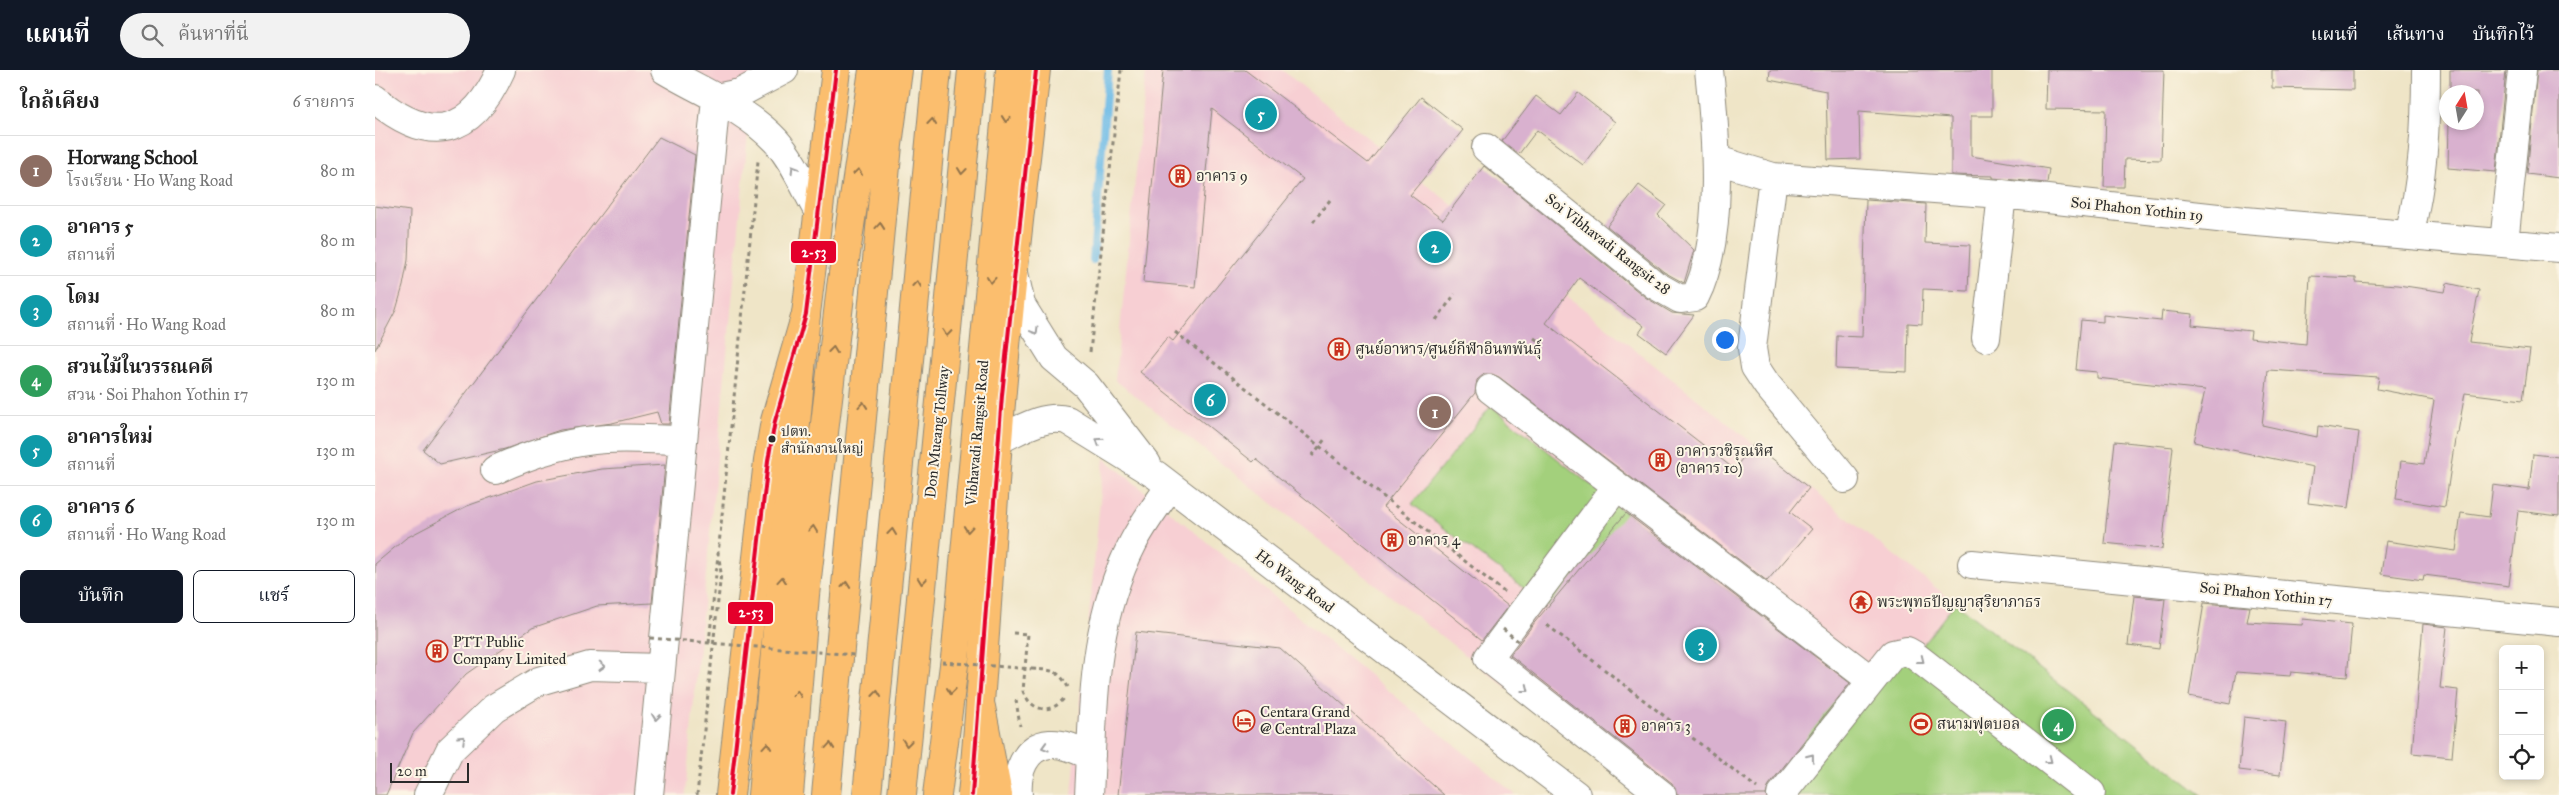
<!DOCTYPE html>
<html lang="th">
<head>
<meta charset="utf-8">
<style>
  :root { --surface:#fff; --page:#f2f2f2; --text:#222; --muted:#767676; --line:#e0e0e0; --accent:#111827 }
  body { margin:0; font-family:"IM FELL Great Primer","Noto Serif Thai",serif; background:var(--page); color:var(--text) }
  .controls { position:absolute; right:15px; bottom:15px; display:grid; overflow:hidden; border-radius:8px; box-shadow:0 2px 8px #0003 }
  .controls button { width:45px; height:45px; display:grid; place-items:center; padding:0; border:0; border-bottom:1px solid var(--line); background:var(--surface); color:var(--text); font:25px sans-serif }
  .compass { position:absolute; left:2064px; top:15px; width:45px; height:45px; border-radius:50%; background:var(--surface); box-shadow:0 2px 8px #0003; rotate:11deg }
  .scale { position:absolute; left:15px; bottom:12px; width:79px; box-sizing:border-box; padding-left:5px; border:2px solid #2b2b2b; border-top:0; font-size:14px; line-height:18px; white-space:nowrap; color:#2b2b2b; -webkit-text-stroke:4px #fcf5e5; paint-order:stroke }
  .you { position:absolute; left:1349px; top:269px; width:18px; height:18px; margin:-12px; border:4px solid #fff; border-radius:50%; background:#1a73e8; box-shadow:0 0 0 8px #1a73e833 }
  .badge { display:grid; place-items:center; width:32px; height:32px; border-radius:50%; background:var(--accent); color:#fff; font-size:16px; font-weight:700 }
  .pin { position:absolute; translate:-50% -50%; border:2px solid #fff; box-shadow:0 1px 5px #0006 }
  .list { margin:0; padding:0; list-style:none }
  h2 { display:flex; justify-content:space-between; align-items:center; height:65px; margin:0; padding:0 20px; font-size:21px }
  h2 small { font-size:16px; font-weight:400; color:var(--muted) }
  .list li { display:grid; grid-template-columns:32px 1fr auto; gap:15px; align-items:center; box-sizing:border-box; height:70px; padding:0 20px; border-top:1px solid var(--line) }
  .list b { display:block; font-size:19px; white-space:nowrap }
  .list p { margin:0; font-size:16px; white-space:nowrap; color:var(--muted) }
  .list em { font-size:16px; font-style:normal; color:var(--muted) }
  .actions { display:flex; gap:10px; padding:15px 20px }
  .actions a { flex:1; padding:11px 0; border:1px solid var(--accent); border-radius:8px; text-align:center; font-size:18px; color:var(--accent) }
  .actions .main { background:var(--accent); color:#fff }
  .icon { flex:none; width:28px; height:28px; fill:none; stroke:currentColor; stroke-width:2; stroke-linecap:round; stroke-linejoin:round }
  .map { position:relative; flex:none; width:2184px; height:725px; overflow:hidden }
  header { display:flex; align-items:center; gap:30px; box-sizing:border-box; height:70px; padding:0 25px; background:var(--accent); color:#fff }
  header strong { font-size:24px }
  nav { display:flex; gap:28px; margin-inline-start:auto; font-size:18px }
  .search { width:350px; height:45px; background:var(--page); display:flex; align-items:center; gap:12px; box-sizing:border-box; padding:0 18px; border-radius:28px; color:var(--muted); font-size:19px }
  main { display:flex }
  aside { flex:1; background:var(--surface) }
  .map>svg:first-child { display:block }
  .built { fill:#f7cfd3 }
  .green { fill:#a3d07c; stroke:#677e54 }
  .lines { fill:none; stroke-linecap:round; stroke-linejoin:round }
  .stream { stroke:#6dbbe7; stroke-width:8 }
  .building { fill:#d9b1cf }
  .minor-casing { stroke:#8d8879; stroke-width:30 }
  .major-casing { stroke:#8d8879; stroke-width:30 }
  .highway-casing { stroke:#8d8879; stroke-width:30 }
  .path { stroke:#8d8879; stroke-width:3; stroke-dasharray:4 4; stroke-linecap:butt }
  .minor { stroke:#fff; stroke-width:28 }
  .major { stroke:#fbbe6e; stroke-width:28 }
  .highway { stroke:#fbbe6e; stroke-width:28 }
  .highway-bridge-casing { stroke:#8d8879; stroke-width:30; stroke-linecap:butt }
  .path-bridge { stroke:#8d8879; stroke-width:3; stroke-dasharray:4 4; stroke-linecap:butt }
  .highway-bridge { stroke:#fbbe6e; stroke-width:28 }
  .bus-1-casing { stroke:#fcf5e5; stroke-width:8 }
  .bus-1 { stroke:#e4002b; stroke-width:4 }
  .oneway { stroke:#93744c }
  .oneway2 { stroke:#a0a0a0 }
  .bus-dot { fill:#2b2b2b; stroke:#fcf5e5; stroke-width:2 }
  .labels { text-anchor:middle; stroke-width:4; stroke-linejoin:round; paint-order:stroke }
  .bus-label { font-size:14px; fill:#2b2b2b; stroke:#fcf5e5; text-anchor:start }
  .poi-label { font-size:15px; fill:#2b2b2b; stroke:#fcf5e5; text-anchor:start }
  .street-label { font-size:15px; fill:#2b2b2b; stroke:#fcf5e5 }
  .line-badge { stroke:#fcf5e5; stroke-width:2 }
  .badge-label { font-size:14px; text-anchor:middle; font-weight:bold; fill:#fff }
</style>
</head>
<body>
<header>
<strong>แผนที่</strong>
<div class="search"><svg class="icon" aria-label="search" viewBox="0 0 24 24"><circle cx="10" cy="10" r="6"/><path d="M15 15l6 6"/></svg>ค้นหาที่นี่</div>
<nav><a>แผนที่</a><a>เส้นทาง</a><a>บันทึกไว้</a></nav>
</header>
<main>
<aside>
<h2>ใกล้เคียง<small>6 รายการ</small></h2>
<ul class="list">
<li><span class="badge" style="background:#8d6e63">1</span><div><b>Horwang School</b><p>โรงเรียน · Ho Wang Road</p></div><em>80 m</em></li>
<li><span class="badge" style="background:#0f9aa8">2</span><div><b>อาคาร 5</b><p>สถานที่</p></div><em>80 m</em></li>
<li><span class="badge" style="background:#0f9aa8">3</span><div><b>โดม</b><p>สถานที่ · Ho Wang Road</p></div><em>80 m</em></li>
<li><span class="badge" style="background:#2e9e5b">4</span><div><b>สวนไม้ในวรรณคดี</b><p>สวน · Soi Phahon Yothin 17</p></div><em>130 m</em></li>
<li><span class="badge" style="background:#0f9aa8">5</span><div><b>อาคารใหม่</b><p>สถานที่</p></div><em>130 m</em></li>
<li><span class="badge" style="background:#0f9aa8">6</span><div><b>อาคาร 6</b><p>สถานที่ · Ho Wang Road</p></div><em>130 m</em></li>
</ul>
<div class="actions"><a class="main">บันทึก</a><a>แชร์</a></div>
</aside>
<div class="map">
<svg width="2184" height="725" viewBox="0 0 2184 725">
  <rect width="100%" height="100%" fill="#fcf5e5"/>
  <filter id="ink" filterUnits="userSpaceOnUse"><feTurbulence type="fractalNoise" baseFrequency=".02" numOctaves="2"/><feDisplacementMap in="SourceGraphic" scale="10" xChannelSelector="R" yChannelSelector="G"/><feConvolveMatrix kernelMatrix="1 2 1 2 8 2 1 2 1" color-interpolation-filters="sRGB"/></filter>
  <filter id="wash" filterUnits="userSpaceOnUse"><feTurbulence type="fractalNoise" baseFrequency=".0096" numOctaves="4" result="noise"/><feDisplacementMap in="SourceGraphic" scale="20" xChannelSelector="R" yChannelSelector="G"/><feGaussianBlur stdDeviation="1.12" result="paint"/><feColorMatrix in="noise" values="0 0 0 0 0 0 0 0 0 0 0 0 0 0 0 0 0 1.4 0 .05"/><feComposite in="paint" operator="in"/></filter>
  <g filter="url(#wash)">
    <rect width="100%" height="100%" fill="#efe5c7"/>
    <!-- built -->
    <path class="built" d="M0 0H379L310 725H0Z
      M771 0H907L1510 478 1827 725H1269L740 310Z
      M729 388 1141 725H697Z"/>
    <!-- green -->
    <path class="green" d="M1116 336 1251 443 1477 615 1405 711 1037 434Z
      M1580 533 1827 725H1407L1524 581 1540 585Z"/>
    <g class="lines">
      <!-- stream -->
      <path class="stream" d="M718 190 733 0"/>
    </g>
    <g id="blocks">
      <!-- building -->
      <path class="building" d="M788 0H870L993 93 1046 27 1088 60 1035 125 1068 150 1109 96 1270 227 1297 243 1319 245 1291 283 1264 263 1269 256 1204 208 1171 253 1359 399 1379 374 1434 418 1415 442 1437 459 1392 511 1124 307 1117 304H1109L1102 310 1100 323 1008 437 1133 536 1107 570 881 389 878 392 765 302 793 267 798 271 928 109 837 39 820 217 768 212Z
        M1395 0H1617V46H1596V86L1674 99 1672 113 1618 108V106L1576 105V48L1484 41 1485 89 1453 90 1451 21 1394 10Z
        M1672 0H1789L1786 90 1750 89 1749 117H1729L1731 40 1671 39Z
        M1897 0H1978V20L1897 18Z
        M2075 0H2131L2121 102 2073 98 2074 52H2102V22H2075Z
        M2162 0H2184V108L2152 104Z
        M1203 23 1240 52 1208 95 1162 60 1144 84 1127 71 1161 26 1186 45Z
        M284 67 320 85 294 354H286L282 342 237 353 185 360 130 379 65 394 48 380Z
        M1264 115 1291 135 1283 145 1319 180 1309 213 1289 202 1232 156Z
        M1491 130 1551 134 1550 173 1595 175 1593 221 1548 219 1547 254 1533 253 1532 302 1461 299 1462 266 1487 267Z
        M0 136 35 141 33 190 28 216 21 240 0 280Z
        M1935 206 1981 208V212L2023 215 2070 222 2072 213 2104 220 2094 272 2155 279 2148 330 2090 323 2083 362H2081L2070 437 2021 429 2026 391 2049 394 2059 330 2002 319 2004 307 1893 300 1887 355 1942 367 1943 356 1984 362 1974 438 1933 433 1938 397 1819 372 1830 320 1722 308V302L1701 300 1706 250 1728 252V245L1786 251 1787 241 1818 244 1817 255 1876 261 1875 268 1931 274Z
        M1740 371 1798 377 1787 479 1729 473Z
        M2158 384 2184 387V446L2143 441 2134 516 2049 505 2048 510 2006 504 2011 471 2081 481 2086 443 2114 447 2118 415 2154 420Z
        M290 395 277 533 222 536 157 558 91 604 38 663 11 725H0V494L31 468 92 436 162 411 227 399Z
        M1251 443 1475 613 1394 715 1391 725H1302L1297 713 1135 585 1160 552Z
        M1759 526 1790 529 1784 579 1753 575Z
        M1829 533 1875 537 1872 552 1927 555 1928 549 1977 554 1972 607 1916 602 1915 606 1861 602 1855 634 1814 626Z
        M2048 554 2072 557 2065 618 2083 620 2077 687 2037 683Z
        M761 562 905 578 1069 725H743Z
        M1869 647 1911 652 1905 705 1864 700Z"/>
    </g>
  </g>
  <g filter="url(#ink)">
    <use href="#blocks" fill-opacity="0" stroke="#8d8879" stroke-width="1"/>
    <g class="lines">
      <!-- minor casing -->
      <g class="minor-casing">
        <path id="minor" d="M290 0C327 22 371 39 401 71 418 90 430 118 443 141
          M341 28 365 23 409 0
          M0 29C56 76 97 65 126 0
          M1111 78 1280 215 1305 229 1320 227C1350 168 1341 65 1334 0
          M1342 90 1398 107 1627 124 1870 151 2184 178
          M1398 107 1377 278 1380 297 1392 315 1470 409
          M2034 165C2048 111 2051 56 2051 0
          M2129 173 2147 0
          M639 203 646 235 679 288 711 315 772 394
          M1611 268 1627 124
          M1115 319 1496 610
          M623 370C645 360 668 344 692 350L781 405 1201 725
          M120 400C155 384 192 371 231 369 256 367 283 370 308 370
          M1242 416 1113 588 1287 725
          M1597 494 2184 552
          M53 725 75 680 119 638 164 611 215 596 286 598
          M274 725 341 28
          M643 725C641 704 649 676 675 674 689 673 703 680 716 686
          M714 725C719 636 716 554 758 473 768 453 783 434 795 416
          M1406 725 1518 584 1532 581 1539 585 1716 723 1714 725"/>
      </g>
      <!-- major casing -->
      <g class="major-casing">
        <path id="major" d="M355 725 393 391 400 351 431 244 461 0
          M597 725C609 607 614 489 623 371 632 247 647 124 661 0"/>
      </g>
      <!-- highway casing -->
      <g class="highway-casing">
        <path id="highway" d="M606 637 623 725
          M387 725 431 244
          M414 725 430 525 466 217 498 0
          M451 725 513 75 523 0
          M562 725 581 580 635 0"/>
      </g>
      <!-- path -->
      <path class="path" d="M938 152 955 130
        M1061 250 1080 224
        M800 262 1129 522
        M1159 268 1170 276
        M715 282 746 0
        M1172 555 1382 718
        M638 563 653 564 648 621C656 642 677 645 690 627
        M334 573 383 91
        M657 599C676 600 683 599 693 617
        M641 630 645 656
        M322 725 346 503 344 488"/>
      <!-- minor -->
      <use href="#minor" class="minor"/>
      <!-- major -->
      <use href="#major" class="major"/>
      <!-- highway -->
      <use href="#highway" class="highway"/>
      <!-- highway-bridge casing -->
      <g class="highway-bridge-casing">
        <path id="highway-bridge" d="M492 725 562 0
          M527 725 597 0"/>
      </g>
      <!-- path-bridge -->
      <path class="path-bridge" d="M937 386 950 369
        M1128 559 1143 571
        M275 568 479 585
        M567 592 657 599"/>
      <!-- highway-bridge -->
      <use href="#highway-bridge" class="highway-bridge"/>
      <!-- bus-1 casing -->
      <g class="bus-1-casing">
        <path id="bus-1" d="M355 725 393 391 400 351 431 244 461 0
          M597 725 627 325 661 0"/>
      </g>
      <!-- bus-1 -->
      <use href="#bus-1" class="bus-1"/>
    </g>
    <!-- one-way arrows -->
    <defs><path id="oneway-chevron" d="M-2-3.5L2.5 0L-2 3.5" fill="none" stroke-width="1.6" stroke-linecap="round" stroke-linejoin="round" transform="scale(1.25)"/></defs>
    <g class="oneway">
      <use href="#oneway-chevron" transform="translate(631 49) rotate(95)"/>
      <use href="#oneway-chevron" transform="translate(557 52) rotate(-84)"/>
      <use href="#oneway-chevron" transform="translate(587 101) rotate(96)"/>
      <use href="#oneway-chevron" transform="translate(483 102) rotate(-82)"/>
      <use href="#oneway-chevron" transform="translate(505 156) rotate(-85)"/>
      <use href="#oneway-chevron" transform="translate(616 210) rotate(95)"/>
      <use href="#oneway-chevron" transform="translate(542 214) rotate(-84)"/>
      <use href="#oneway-chevron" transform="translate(572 263) rotate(96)"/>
      <use href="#oneway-chevron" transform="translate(458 280) rotate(-83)"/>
      <use href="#oneway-chevron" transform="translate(488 335) rotate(-85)"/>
      <use href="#oneway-chevron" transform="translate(438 459) rotate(-83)"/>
      <use href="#oneway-chevron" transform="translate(593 459) rotate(95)"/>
      <use href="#oneway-chevron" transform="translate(517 462) rotate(-84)"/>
      <use href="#oneway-chevron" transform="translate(407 510) rotate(-85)"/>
      <use href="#oneway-chevron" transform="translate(547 511) rotate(96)"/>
      <use href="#oneway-chevron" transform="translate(471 515) rotate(-85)"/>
      <use href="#oneway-chevron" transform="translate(576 621) rotate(97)"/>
      <use href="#oneway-chevron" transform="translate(422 624) rotate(-85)"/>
      <use href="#oneway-chevron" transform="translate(502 624) rotate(-84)"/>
      <use href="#oneway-chevron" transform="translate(532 673) rotate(96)"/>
      <use href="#oneway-chevron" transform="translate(392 676) rotate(-85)"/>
      <use href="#oneway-chevron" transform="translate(455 676) rotate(-85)"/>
    </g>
    <g class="oneway2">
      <use href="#oneway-chevron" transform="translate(419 99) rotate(-121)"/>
      <use href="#oneway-chevron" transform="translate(660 261) rotate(59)"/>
      <use href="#oneway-chevron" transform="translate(724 371) rotate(-147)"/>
      <use href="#oneway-chevron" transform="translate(1546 590) rotate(38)"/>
      <use href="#oneway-chevron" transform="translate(227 596) rotate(2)"/>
      <use href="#oneway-chevron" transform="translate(1151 619) rotate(38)"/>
      <use href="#oneway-chevron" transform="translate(281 647) rotate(96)"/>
      <use href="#oneway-chevron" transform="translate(87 669) rotate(-44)"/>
      <use href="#oneway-chevron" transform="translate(670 677) rotate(164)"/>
      <use href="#oneway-chevron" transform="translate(1436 687) rotate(-52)"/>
      <use href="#oneway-chevron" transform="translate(1674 690) rotate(38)"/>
    </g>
  </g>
  <!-- icons -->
  <defs>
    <g id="building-ring" transform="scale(1.125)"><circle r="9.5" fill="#fcf5e5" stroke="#c8321e" stroke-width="1.5"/><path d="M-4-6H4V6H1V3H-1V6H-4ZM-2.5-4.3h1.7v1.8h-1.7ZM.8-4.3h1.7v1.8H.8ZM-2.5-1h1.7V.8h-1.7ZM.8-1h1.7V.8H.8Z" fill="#c8321e"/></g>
    <g id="temple-ring" transform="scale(1.125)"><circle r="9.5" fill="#fcf5e5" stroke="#c8321e" stroke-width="1.5"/><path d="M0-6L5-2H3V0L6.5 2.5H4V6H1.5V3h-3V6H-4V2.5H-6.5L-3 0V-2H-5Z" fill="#c8321e"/></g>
    <g id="hotel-ring" transform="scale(1.125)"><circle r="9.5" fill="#fcf5e5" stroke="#c8321e" stroke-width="1.5"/><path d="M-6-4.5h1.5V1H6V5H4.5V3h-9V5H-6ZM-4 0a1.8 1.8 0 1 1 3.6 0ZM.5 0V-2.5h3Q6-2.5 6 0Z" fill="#c8321e"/></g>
    <g id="stadium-ring" transform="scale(1.125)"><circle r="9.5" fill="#fcf5e5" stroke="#c8321e" stroke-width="1.5"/><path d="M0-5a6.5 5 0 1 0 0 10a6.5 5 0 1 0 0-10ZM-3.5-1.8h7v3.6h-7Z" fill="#c8321e"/></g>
  </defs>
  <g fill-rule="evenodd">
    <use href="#building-ring" x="805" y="106"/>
    <use href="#building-ring" x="964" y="279"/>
    <use href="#building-ring" x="1285" y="390"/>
    <use href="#building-ring" x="1017" y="470"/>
    <use href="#temple-ring" x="1486" y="532"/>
    <use href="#building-ring" x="62" y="581"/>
    <use href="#hotel-ring" x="869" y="651"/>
    <use href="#stadium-ring" x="1546" y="654"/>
    <use href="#building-ring" x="1250" y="656"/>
  </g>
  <!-- markers -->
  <circle class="bus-dot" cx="397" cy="369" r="4.5"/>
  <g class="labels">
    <!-- bus labels -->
    <g class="bus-label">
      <text x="406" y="366">ปตท.<tspan x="406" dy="17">สำนักงานใหญ่</tspan></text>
    </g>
    <!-- poi labels -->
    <g class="poi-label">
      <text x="821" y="111">อาคาร 9</text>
      <text x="980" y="284">ศูนย์อาหาร/ศูนย์กีฬาอินทพันธุ์</text>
      <text x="1301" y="386">อาคารวชิรุณหิศ<tspan x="1301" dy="17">(อาคาร 10)</tspan></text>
      <text x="1033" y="475">อาคาร 4</text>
      <text x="1502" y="537">พระพุทธปัญญาสุริยาภาธร</text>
      <text x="78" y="577">PTT Public<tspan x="78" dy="17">Company Limited</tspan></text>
      <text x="885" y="647">Centara Grand<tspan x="885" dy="17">@ Central Plaza</tspan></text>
      <text x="1562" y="659">สนามฟุตบอล</text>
      <text x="1266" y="661">อาคาร 3</text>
    </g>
    <!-- street labels -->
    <g class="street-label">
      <text transform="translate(1762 139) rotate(6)" y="5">Soi Phahon Yothin 19</text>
      <text transform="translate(1233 174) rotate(38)" y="5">Soi Vibhavadi Rangsit 28</text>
      <text transform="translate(562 362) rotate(-84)" y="5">Don Mueang Tollway</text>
      <text transform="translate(602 363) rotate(-85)" y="5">Vibhavadi Rangsit Road</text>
      <text transform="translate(920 511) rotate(37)" y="5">Ho Wang Road</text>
      <text transform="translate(1891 524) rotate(6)" y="5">Soi Phahon Yothin 17</text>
    </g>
  </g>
  <g class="line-badge">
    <rect x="415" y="170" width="47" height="24" rx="5" fill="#e4002b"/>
    <rect x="352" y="531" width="47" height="24" rx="5" fill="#e4002b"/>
  </g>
  <g class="badge-label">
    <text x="439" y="187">2-53</text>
    <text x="376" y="547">2-53</text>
  </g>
</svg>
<div class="controls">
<button>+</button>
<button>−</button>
<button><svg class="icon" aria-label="locate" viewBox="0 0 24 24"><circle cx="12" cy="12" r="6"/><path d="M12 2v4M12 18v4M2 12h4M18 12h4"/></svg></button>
</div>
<svg class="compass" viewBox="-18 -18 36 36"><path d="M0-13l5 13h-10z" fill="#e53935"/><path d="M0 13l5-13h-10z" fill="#767676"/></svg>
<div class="scale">20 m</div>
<div class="you"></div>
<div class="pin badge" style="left:1060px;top:342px;background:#8d6e63">1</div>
<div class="pin badge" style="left:1060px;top:177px;background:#0f9aa8">2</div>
<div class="pin badge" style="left:1326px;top:575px;background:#0f9aa8">3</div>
<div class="pin badge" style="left:1683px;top:655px;background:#2e9e5b">4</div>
<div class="pin badge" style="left:886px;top:44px;background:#0f9aa8">5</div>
<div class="pin badge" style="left:835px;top:330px;background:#0f9aa8">6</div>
</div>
</main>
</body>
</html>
